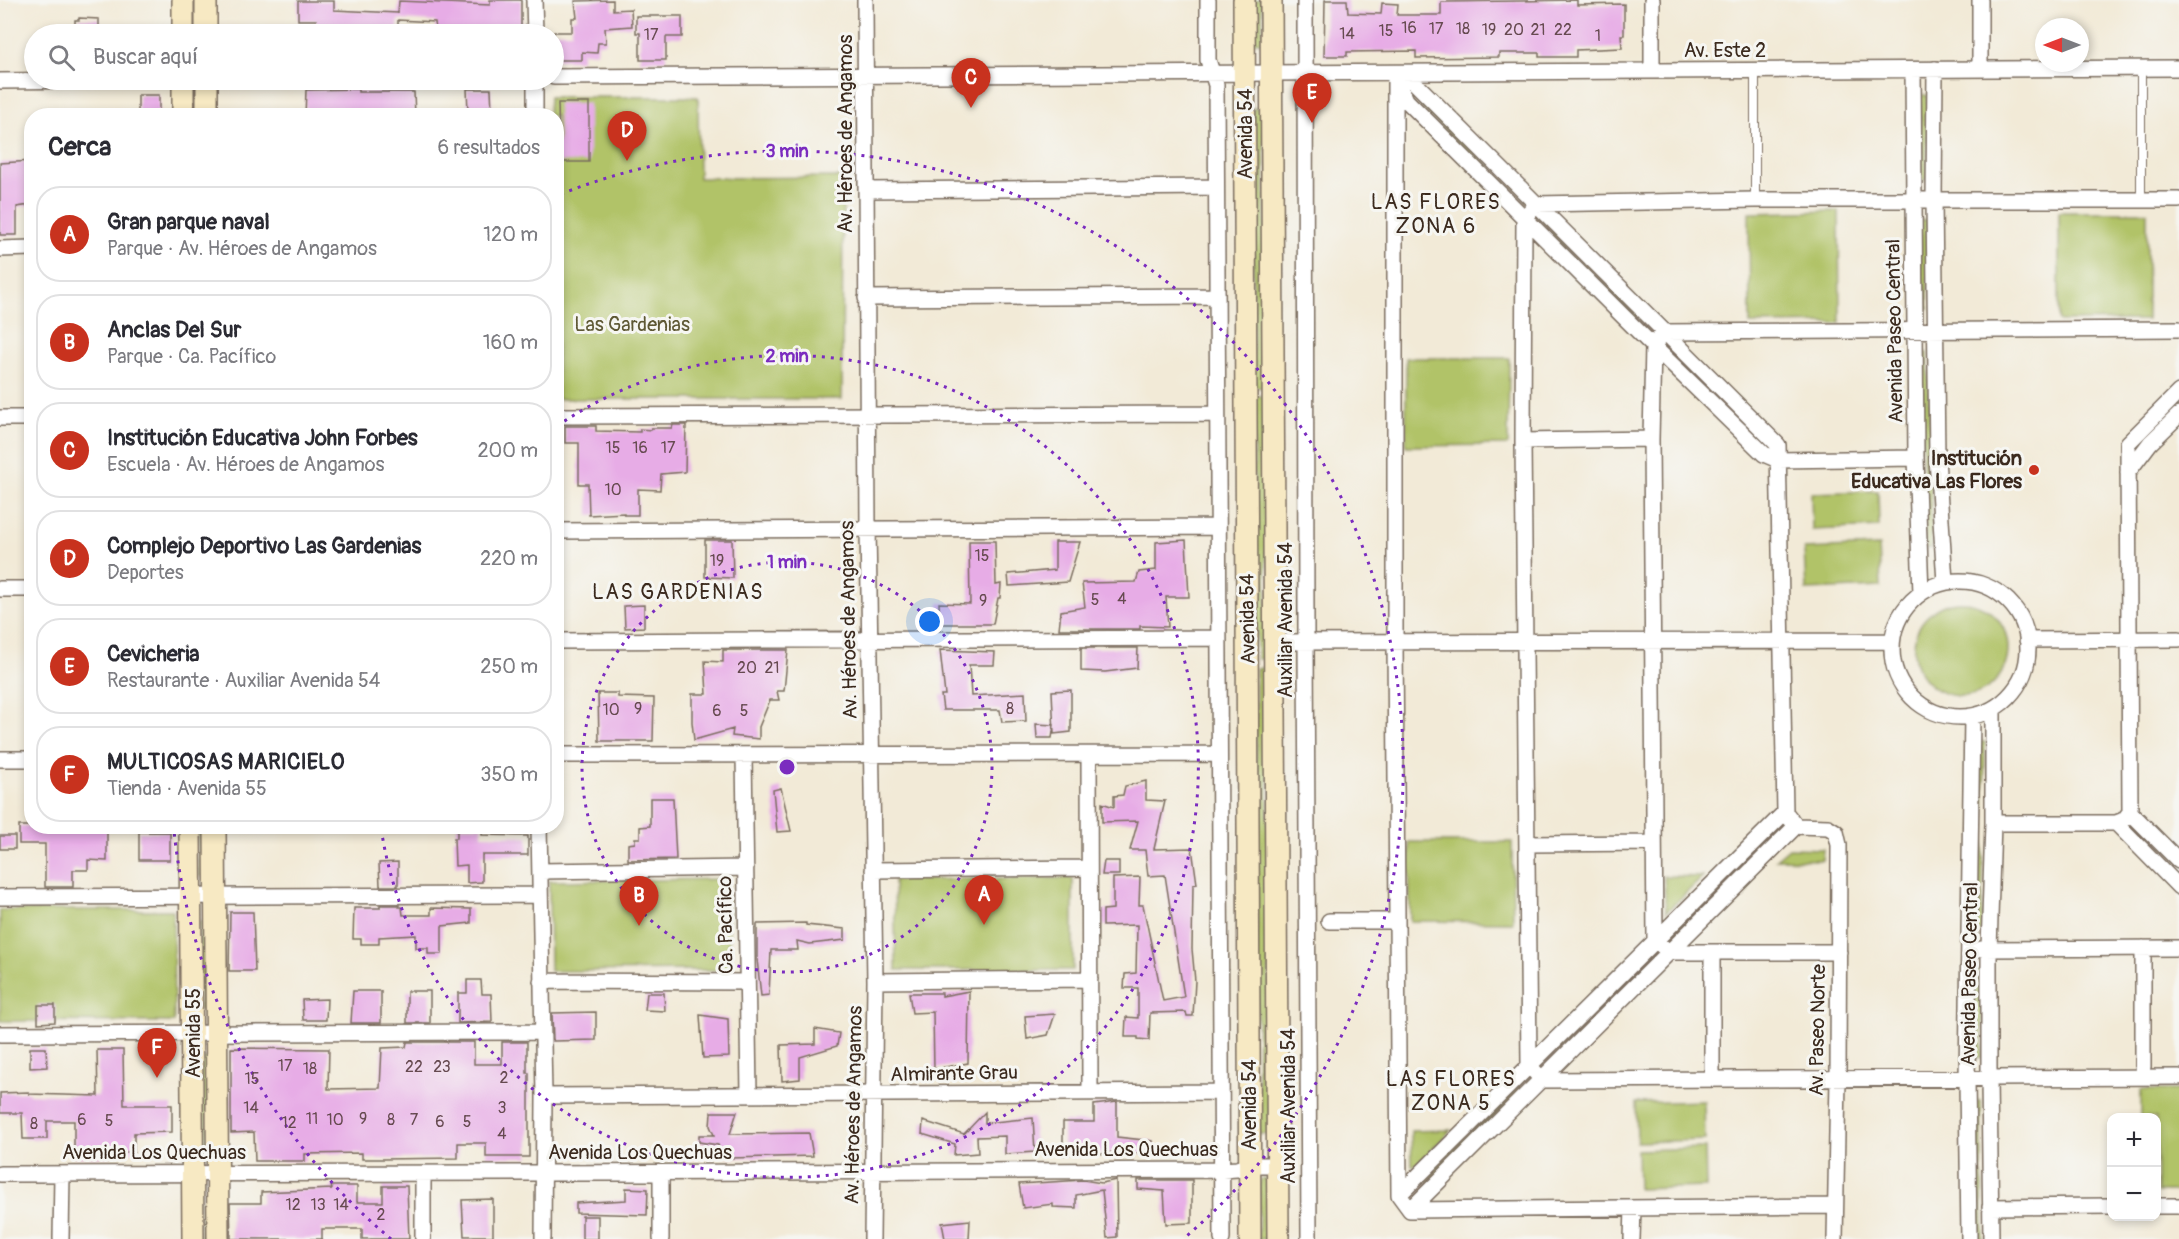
<!DOCTYPE html>
<html lang="es">
<head>
<meta charset="utf-8">
<style>
  :root { --surface:#fff; --page:#f7f7f7; --text:#2b2b33; --muted:#7c7c81; --line:#e1e1e2; --accent:#c8321e }
  body { margin:0; font-family:Pangolin,sans-serif; background:var(--page); color:var(--text) }
  .controls { position:absolute; right:18px; bottom:18px; display:grid; overflow:hidden; border-radius:12px; box-shadow:0 3px 9px #0003 }
  .controls button { width:54px; height:54px; display:grid; place-items:center; padding:0; border:0; border-bottom:2px solid var(--line); background:var(--surface); color:var(--text); font:30px sans-serif }
  .compass { position:absolute; left:2035px; top:18px; width:54px; height:54px; border-radius:50%; background:var(--surface); box-shadow:0 3px 9px #0003; rotate:270deg }
  .you { position:absolute; left:930px; top:622px; width:21px; height:21px; margin:-15px; border:4px solid #fff; border-radius:50%; background:#1a73e8; box-shadow:0 0 0 9px #1a73e833 }
  .badge { display:grid; place-items:center; width:39px; height:39px; border-radius:50%; background:var(--accent); color:#fff; font-size:20px; font-weight:700 }
  .pin { position:absolute; translate:-50% -50px; filter:drop-shadow(0 2px 3px #0008) }
  .pin::after { content:''; position:absolute; top:32px; width:21px; height:18px; background:inherit; clip-path:polygon(0 0,100% 0,50% 100%) }
  .list { margin:0; padding:0; list-style:none }
  h2 { display:flex; justify-content:space-between; align-items:center; height:78px; margin:0; padding:0 24px; font-size:26px }
  h2 small { font-size:20px; font-weight:400; color:var(--muted) }
  .list li { display:grid; grid-template-columns:39px 1fr auto; gap:18px; align-items:center; box-sizing:border-box; height:96px; margin:0 12px 12px; padding:0 12px; border:2px solid var(--line); border-radius:24px }
  .list b { display:block; font-size:22px; white-space:nowrap }
  .list p { margin:0; font-size:20px; white-space:nowrap; color:var(--muted) }
  .list em { font-size:20px; font-style:normal; color:var(--muted) }
  .icon { flex:none; width:33px; height:33px; fill:none; stroke:currentColor; stroke-width:2; stroke-linecap:round; stroke-linejoin:round }
  .map { position:relative; flex:none; width:2179px; height:1239px; overflow:hidden }
  .search { position:absolute; background:var(--surface); box-shadow:0 3px 9px #0003; left:24px; top:24px; width:540px; height:66px; display:flex; align-items:center; gap:15px; box-sizing:border-box; padding:0 21px; border-radius:33px; color:var(--muted); font-size:22px }
  .panel { position:absolute; background:var(--surface); box-shadow:0 3px 9px #0003; left:24px; top:108px; width:540px; height:726px; border-radius:24px }
  .map>svg:first-child { display:block }
  .green { fill:#b1c367; stroke:#767642; stroke-width:1.5 }
  .building { fill:#e7ace6 }
  .lines { fill:none; stroke-linecap:round; stroke-linejoin:round }
  .lane-casing { stroke:#7b6d5f; stroke-width:10 }
  .street-casing { stroke:#7b6d5f; stroke-width:18 }
  .secondary-casing { stroke:#7b6d5f; stroke-width:24 }
  .lane { stroke:#fff; stroke-width:8 }
  .street { stroke:#fff; stroke-width:15 }
  .secondary { stroke:#f7e9c3; stroke-width:21 }
  .ring { fill:none; stroke:#7b2cbf; stroke-width:3; stroke-dasharray:3 6 }
  .poi-dot { fill:#c8321e; stroke:#f6f6f2; stroke-width:2 }
  .labels { text-anchor:middle; stroke-width:6; stroke-linejoin:round; paint-order:stroke }
  .number-label { font-size:16px; fill:#664a50 }
  .street-label { font-size:20px; fill:#3b2a1e; stroke:#f6f6f2 }
  .park-label { font-size:20px; fill:#5e5834; stroke:#f6f6f2 }
  .poi-label { font-size:20px; font-weight:bold; fill:#3b2a1e; stroke:#f6f6f2; text-anchor:end }
  .neighbourhood-label { font-size:21px; letter-spacing:1.5px; fill:#3b2a1e; stroke:#f6f6f2 }
  .centre { fill:#7b2cbf; stroke:#f6f6f2; stroke-width:3 }
  .ring-label { font-size:18px; text-anchor:middle; font-weight:bold; fill:#7b2cbf; stroke:#f6f6f2; stroke-width:6; stroke-linejoin:round; paint-order:stroke }
</style>
</head>
<body>
<div class="map">
<svg width="2179" height="1239" viewBox="0 0 2179 1239">
  <rect width="100%" height="100%" fill="#f6f6f2"/>
  <filter id="ink" filterUnits="userSpaceOnUse"><feTurbulence type="fractalNoise" baseFrequency=".0167" numOctaves="2"/><feDisplacementMap in="SourceGraphic" scale="12" xChannelSelector="R" yChannelSelector="G"/><feConvolveMatrix kernelMatrix="1 2 1 2 8 2 1 2 1" color-interpolation-filters="sRGB"/></filter>
  <filter id="wash" filterUnits="userSpaceOnUse"><feTurbulence type="fractalNoise" baseFrequency=".008" numOctaves="4" result="noise"/><feDisplacementMap in="SourceGraphic" scale="24" xChannelSelector="R" yChannelSelector="G"/><feGaussianBlur stdDeviation="1.35" result="paint"/><feColorMatrix in="noise" values="0 0 0 0 0 0 0 0 0 0 0 0 0 0 0 0 0 1.4 0 .05"/><feComposite in="paint" operator="in"/></filter>
  <g filter="url(#wash)">
    <rect width="100%" height="100%" fill="#f2ead7"/>
    <!-- green -->
    <path class="green" d="M1252 0H1262L1263 42H1252Z
      M1920 95H1927V180H1920Z
      M549 97H698L699 178 843 177 842 399H557L556 116H548Z
      M1424 102 1511 188 1507 192 1420 106Z
      M1253 108H1264L1266 388 1253 387Z
      M1839 211 1840 323 1750 324 1749 213Z
      M2059 212H2147V320L2059 321Z
      M1920 220H1927L1928 308H1921Z
      M1553 230 1638 315 1634 319 1549 234Z
      M1921 353H1928L1932 548 1925 549Z
      M1680 357 1765 440 1761 444 1676 361Z
      M1406 358H1509L1508 445 1406 446Z
      M1253 396H1265L1267 658 1257 659Z
      M1878 491 1879 527 1812 530 1811 493Z
      M1879 546 1881 587 1806 590 1804 549Z
      M1914 649a47 47 0 1 1 94 0a47 47 0 1 1-94 0Z
      M1256 668H1267L1270 1134H1258Z
      M1979 742H1985L1982 931H1976Z
      M198 827H207L208 876H198Z
      M1766 837 1770 841 1686 924 1682 920Z
      M2147 839 2179 872V878L2143 842Z
      M1409 842H1512L1513 922 1410 921Z
      M1789 848 1823 849 1822 860 1776 859Z
      M1664 876H1665L1703 877 1666 912Z
      M1073 878V970H896L894 880Z
      M728 879 729 970 550 971 549 881Z
      M0 910H173L174 1022 0 1021Z
      M199 922H209L210 1010H200Z
      M1643 959 1647 963 1558 1052 1554 1048Z
      M1975 971H1982V1057L1975 1058Z
      M200 1058H210L209 1147H200Z
      M1517 1086 1521 1091 1429 1182 1424 1177Z
      M2141 1090H2179V1192H2157L2156 1118 2141 1117Z
      M1704 1101 1705 1140 1637 1142 1636 1103Z
      M1975 1101H1981L1983 1239H1976Z
      M1451 1130 1418 1164 1412 1166 1411 1131Z
      M1705 1148 1706 1187 1638 1189 1637 1150Z
      M1263 1178 1270 1181 1271 1239H1258L1260 1180Z
      M201 1201H210L211 1239H201Z"/>
    <g id="blocks">
      <!-- building -->
      <path class="building" d="M490 0H521V34H455V32H436L435 22 398 20V34H351V31L315 32 316 20H298V1H334V10L398 13 399 1 490 5Z
        M613 0V10L631 9 632 26 605 28 606 43H598L597 53 582 52V60H558V57H554V32H572V18H577L575 1Z
        M1325 0H1347L1348 13 1381 14 1382 3 1398 4 1397 15H1441V2L1577 0V5L1624 4V35H1621L1622 48 1576 50V57H1539V53H1499V57L1416 58V51L1347 52V56H1324Z
        M636 16H682V37H666V60H640V33H636Z
        M79 18 99 19V34H75V20H79Z
        M358 89V92H414L415 116 343 113 344 116H305L306 90Z
        M467 89H491L492 111H468Z
        M138 95H159V116H138Z
        M558 103H589V162H556V142H559Z
        M32 161V178H28L30 205 17 207V235H0V163Z
        M673 425H686L685 472 661 474 660 490 638 489V515H624V513L589 515 588 484H579V443H565V426H596V431L640 432V429L651 430V428H672Z
        M705 540H732L733 578 705 577Z
        M1186 540 1189 597H1166L1168 627 1140 626V629H1059L1061 611 1085 607 1082 583 1136 582 1139 572 1156 570V542Z
        M969 541H995L996 585 1001 584 1000 598H998L993 624H940L939 603 970 604Z
        M1055 542H1080L1068 582 1009 586 1008 574 1055 570Z
        M644 605V627L625 628 624 606Z
        M1081 648H1138L1137 668 1105 672 1081 671Z
        M723 650H788L784 691H777L779 700H770L759 727V739L732 736 733 729 694 740 692 722V694H707L705 661 723 662Z
        M940 650 995 652 994 665H969L971 696 1025 693 1026 721 1002 722 1000 710H943L941 695H945Z
        M1071 690V732L1054 734 1052 691Z
        M598 693H618V697L654 698 653 741H599Z
        M1036 724 1054 725 1052 738H1037Z
        M1146 781V800L1165 801 1154 849 1192 848 1197 884 1193 885 1192 949 1195 981 1193 1016H1187L1186 1012 1150 1013 1149 1040 1138 1039V1037H1125L1126 1017 1138 1018V988H1124L1125 974 1136 973 1137 925 1103 926V910L1113 909V878L1140 877 1139 905H1143L1163 1001 1184 997 1165 875 1148 876 1145 850H1130L1138 821 1102 822V803L1114 807V796L1123 795 1125 786Z
        M781 788 791 831 777 832 773 790Z
        M650 798H673L676 859 628 860V844L635 843V838H640V827L650 826Z
        M19 826H107V861L88 860V870H73V887H45V844H19Z
        M457 826H482V835L528 836V855H482V882L467 883V865L455 866 454 838H457Z
        M139 832H170V860H139Z
        M0 836H15V849H0Z
        M1104 861H1119V875H1102Z
        M398 862V886H380L379 863Z
        M380 905H399V907H402L403 915H431V908L471 909V923L442 926V954H428V948H416V935L379 937V944H361V939H353L354 908H380Z
        M230 912H253L255 971H229Z
        M806 923V925L845 929V940L810 944 797 941 798 950H771L769 995 761 996 757 959V924Z
        M467 980H481L482 994H491L492 1022 458 1023V993H467Z
        M353 991H381V1023H351Z
        M407 991H430V1023H407Z
        M969 991 968 1063 934 1069 933 1012 912 1013 909 993H942V996Z
        M647 993H664L665 1011 645 1010Z
        M327 999 326 1020H303L302 1000Z
        M38 1005H55V1022L38 1023Z
        M596 1012V1040L553 1041 552 1013Z
        M1055 1014 1048 1035 1027 1039 1025 1016Z
        M700 1015 728 1019 729 1057 703 1058Z
        M815 1029 839 1033 837 1046 800 1057V1079L782 1081 781 1045 815 1044Z
        M407 1042H474V1064H502V1042H527V1073H529V1157H486V1143H458V1158L382 1159H362V1153L305 1154V1161H255L254 1132 231 1133V1048L329 1049 328 1089 380 1088 382 1048 406 1047Z
        M30 1048H46L47 1067 30 1068Z
        M97 1050H123L124 1105H172V1132L134 1133V1152H110V1157H74V1121H47V1139H23L22 1113H0V1093L29 1092V1094L98 1096Z
        M1117 1102V1137L1153 1141 1154 1154 1115 1152 1099 1154 1098 1149 1063 1155V1122H1094V1105Z
        M711 1112H737L730 1134 809 1133 813 1156 729 1158 727 1146 724 1158 718 1145 699 1142V1135H714L710 1126Z
        M985 1112V1123L1033 1118 1035 1152 1005 1154V1136L977 1137 978 1153 954 1155 955 1144 922 1134 923 1121 964 1134Z
        M1083 1180 1102 1183 1116 1180 1117 1237 1107 1238 1102 1190 1076 1195V1208L1053 1207V1204L1023 1208 1019 1184Z
        M1138 1180H1192V1223L1166 1224 1164 1191 1138 1189Z
        M331 1186H357V1202H383V1186H407L409 1239H362V1229H322V1239H231L230 1203H261V1192L332 1189Z
        M626 1188 648 1189 647 1215 576 1213V1203L626 1200Z
        M493 1199V1236H464L462 1200Z
        M582 1216H598V1239H582Z
        M970 1220 969 1239H945L942 1223Z"/>
    </g>
  </g>
  <g filter="url(#ink)">
    <use href="#blocks" fill-opacity="0" stroke="#7b6d5f" stroke-width="1.5"/>
    <g class="lines">
      <!-- lane casing -->
      <g class="lane-casing">
        <path id="lane" d="M1755 71V200
          M2141 200V68"/>
      </g>
      <!-- street casing -->
      <g class="street-casing">
        <path id="street" d="M534 0 535 34
          M865 0 868 528 875 981 872 1239
          M1208 0V60L1216 85 1222 1239
          M1305 0 1306 642 1309 1239
          M1652 0V71
          M1935 69 1934 200 1937 458 1945 582
          M1980 69V0
          M1913 70 1916 458 1921 593
          M1395 74V642L1399 1195 1410 1210 1835 1206
          M1406 74 1778 445 1785 812 1796 826
          M554 77 2179 68
          M0 81 92 80
          M1398 81 1406 100 1653 346 1764 454 1778 460 1916 458
          M535 116V80
          M866 190 1216 187
          M2179 200H1755L1536 204 1524 218 1523 441 1529 1065 1542 1080 2179 1077
          M0 249 32 248
          M866 298 1216 296
          M556 416 1216 414
          M0 418H32
          M1523 441 1651 439
          M2128 472 2150 443 2179 415
          M556 531 1217 527
          M1892 649a68 68 0 1 1 136 0a68 68 0 1 1-136 0Z
          M0 589H32
          M2027 640 2179 639
          M556 641 1218 638
          M1276 642 1892 641
          M556 755 1218 754
          M744 755 749 1095
          M1089 755 1090 1092
          M0 759H32
          M2130 812 2179 861
          M1993 823H2116L2124 820 2130 812 2128 443 2179 392
          M2116 823 2179 887
          M539 826 544 1096 543 1239
          M1527 844 1654 843
          M873 870 1089 868
          M540 871 746 868
          M0 897 540 895
          M1329 921H1388
          M2143 948V1067
          M1981 949 2179 948
          M1839 952H1668L1655 939 1651 439 1653 346 1664 332 2179 329
          M541 981 747 982
          M875 981 1090 979
          M0 1034 542 1032
          M1712 1079V952
          M544 1096 1221 1092
          M423 1173V1239
          M0 1174 543 1173 1222 1170 1237 1169 1250 1165H1279
          M1399 1195 1785 812
          M2156 1206H2179
          M1990 1207 2112 1206
          M1410 1210 1796 826 1828 827 1836 832 1839 845 1838 1079 1835 1239
          M61 1239 62 1174
          M661 1239V1173
          M1632 1239 1633 1208
          M1969 1239 1967 1079 1972 716
          M1991 1239 1989 1078V949L1993 823V710"/>
      </g>
      <!-- secondary casing -->
      <g class="secondary-casing">
        <path id="secondary" d="M206 0V34
          M1244 0 1250 1239
          M1271 0 1278 1239
          M183 34V0
          M183 80V116
          M207 80V116
          M190 826 193 1239
          M215 826 218 1239"/>
      </g>
      <!-- lane -->
      <use href="#lane" class="lane"/>
      <!-- street -->
      <use href="#street" class="street"/>
      <!-- secondary -->
      <use href="#secondary" class="secondary"/>
    </g>
  </g>
  <!-- distance rings -->
  <g class="ring">
    <circle cx="787" cy="767" r="205"/>
    <path d="M557 426A411 411 0 1 1 381 828"/>
    <path d="M391 1239A616 616 0 0 1 174 831M561 194A616 616 0 0 1 1183 1239"/>
  </g>
  <!-- markers -->
  <circle class="poi-dot" cx="2034" cy="470" r="6"/>
  <g class="labels">
    <!-- number labels -->
    <g class="number-label">
      <text x="1409" y="33">16</text>
      <text x="1436" y="34">17</text>
      <text x="1463" y="34">18</text>
      <text x="1489" y="35">19</text>
      <text x="1514" y="35">20</text>
      <text x="1538" y="35">21</text>
      <text x="1563" y="35">22</text>
      <text x="1386" y="36">15</text>
      <text x="1347" y="39">14</text>
      <text x="651" y="40">17</text>
      <text x="1598" y="41">1</text>
      <text x="613" y="453">15</text>
      <text x="640" y="453">16</text>
      <text x="668" y="453">17</text>
      <text x="613" y="495">10</text>
      <text x="982" y="561">15</text>
      <text x="717" y="566">19</text>
      <text x="1122" y="604">4</text>
      <text x="1095" y="605">5</text>
      <text x="983" y="606">9</text>
      <text x="747" y="673">20</text>
      <text x="772" y="673">21</text>
      <text x="638" y="714">9</text>
      <text x="1010" y="714">8</text>
      <text x="611" y="715">10</text>
      <text x="717" y="716">6</text>
      <text x="744" y="716">5</text>
      <text x="285" y="1071">17</text>
      <text x="414" y="1072">22</text>
      <text x="442" y="1072">23</text>
      <text x="310" y="1074">18</text>
      <text x="504" y="1083">2</text>
      <text x="252" y="1084">15</text>
      <text x="251" y="1113">14</text>
      <text x="502" y="1113">3</text>
      <text x="312" y="1124">11</text>
      <text x="363" y="1124">9</text>
      <text x="82" y="1125">6</text>
      <text x="335" y="1125">10</text>
      <text x="391" y="1125">8</text>
      <text x="414" y="1125">7</text>
      <text x="109" y="1126">5</text>
      <text x="440" y="1127">6</text>
      <text x="467" y="1127">5</text>
      <text x="289" y="1128">12</text>
      <text x="34" y="1129">8</text>
      <text x="502" y="1139">4</text>
      <text x="293" y="1210">12</text>
      <text x="318" y="1210">13</text>
      <text x="341" y="1210">14</text>
      <text x="381" y="1220">2</text>
    </g>
    <!-- street labels -->
    <g class="street-label">
      <text x="1725" y="57">Av. Este 2</text>
      <text transform="translate(845 134) rotate(-90)" y="7">Av. Héroes de Angamos</text>
      <text transform="translate(1245 134) rotate(-90)" y="7">Avenida 54</text>
      <text transform="translate(1894 331) rotate(-91)" y="7">Avenida Paseo Central</text>
      <text transform="translate(1247 619) rotate(-91)" y="7">Avenida 54</text>
      <text transform="translate(848 620) rotate(-91)" y="7">Av. Héroes de Angamos</text>
      <text transform="translate(1285 620) rotate(-90)" y="7">Auxiliar Avenida 54</text>
      <text transform="translate(725 925) rotate(-91)" y="7">Ca. Pacífico</text>
      <text transform="translate(1969 974) rotate(-89)" y="7">Avenida Paseo Central</text>
      <text transform="translate(1817 1030) rotate(-89)" y="7">Av. Paseo Norte</text>
      <text transform="translate(193 1033) rotate(-90)" y="7">Avenida 55</text>
      <text transform="translate(954 1073) rotate(-1)" y="7">Almirante Grau</text>
      <text transform="translate(853 1105) rotate(-89)" y="7">Av. Héroes de Angamos</text>
      <text transform="translate(1249 1105) rotate(-90)" y="7">Avenida 54</text>
      <text transform="translate(1288 1106) rotate(-90)" y="7">Auxiliar Avenida 54</text>
      <text x="1126" y="1156">Avenida Los Quechuas</text>
      <text x="154" y="1159">Avenida Los Quechuas</text>
      <text x="640" y="1159">Avenida Los Quechuas</text>
    </g>
    <!-- park labels -->
    <g class="park-label">
      <text x="632" y="331">Las Gardenias</text>
    </g>
    <!-- poi labels -->
    <g class="poi-label">
      <text x="2022" y="465">Institución<tspan x="2022" dy="23">Educativa Las Flores</tspan></text>
    </g>
    <!-- neighbourhood labels -->
    <g class="neighbourhood-label">
      <text x="1436" y="209">LAS FLORES<tspan x="1436" dy="24">ZONA 6</tspan></text>
      <text x="678" y="599">LAS GARDENIAS</text>
      <text x="1451" y="1086">LAS FLORES<tspan x="1451" dy="24">ZONA 5</tspan></text>
    </g>
  </g>
  <circle cx="787" cy="767" r="9" class="centre"/>
  <g class="ring-label">
    <text x="787" y="157">3 min</text>
    <text x="787" y="362">2 min</text>
    <text x="787" y="568">1 min</text>
  </g>
</svg>
<div class="controls">
<button>+</button>
<button>−</button>
</div>
<svg class="compass" viewBox="-18 -18 36 36"><path d="M0-13l5 13h-10z" fill="#e53935"/><path d="M0 13l5-13h-10z" fill="#7c7c81"/></svg>
<div class="you"></div>
<div class="pin badge" style="left:984px;top:925px">A</div>
<div class="pin badge" style="left:639px;top:926px">B</div>
<div class="pin badge" style="left:971px;top:108px">C</div>
<div class="pin badge" style="left:627px;top:161px">D</div>
<div class="pin badge" style="left:1312px;top:123px">E</div>
<div class="pin badge" style="left:157px;top:1078px">F</div>
<div class="search"><svg class="icon" aria-label="search" viewBox="0 0 24 24"><circle cx="10" cy="10" r="6"/><path d="M15 15l6 6"/></svg>Buscar aquí</div>
<section class="panel">
<h2>Cerca<small>6 resultados</small></h2>
<ul class="list">
<li><span class="badge">A</span><div><b>Gran parque naval</b><p>Parque · Av. Héroes de Angamos</p></div><em>120 m</em></li>
<li><span class="badge">B</span><div><b>Anclas Del Sur</b><p>Parque · Ca. Pacífico</p></div><em>160 m</em></li>
<li><span class="badge">C</span><div><b>Institución Educativa John Forbes</b><p>Escuela · Av. Héroes de Angamos</p></div><em>200 m</em></li>
<li><span class="badge">D</span><div><b>Complejo Deportivo Las Gardenias</b><p>Deportes</p></div><em>220 m</em></li>
<li><span class="badge">E</span><div><b>Cevicheria</b><p>Restaurante · Auxiliar Avenida 54</p></div><em>250 m</em></li>
<li><span class="badge">F</span><div><b>MULTICOSAS MARICIELO</b><p>Tienda · Avenida 55</p></div><em>350 m</em></li>
</ul>
</section>
</div>
</body>
</html>
